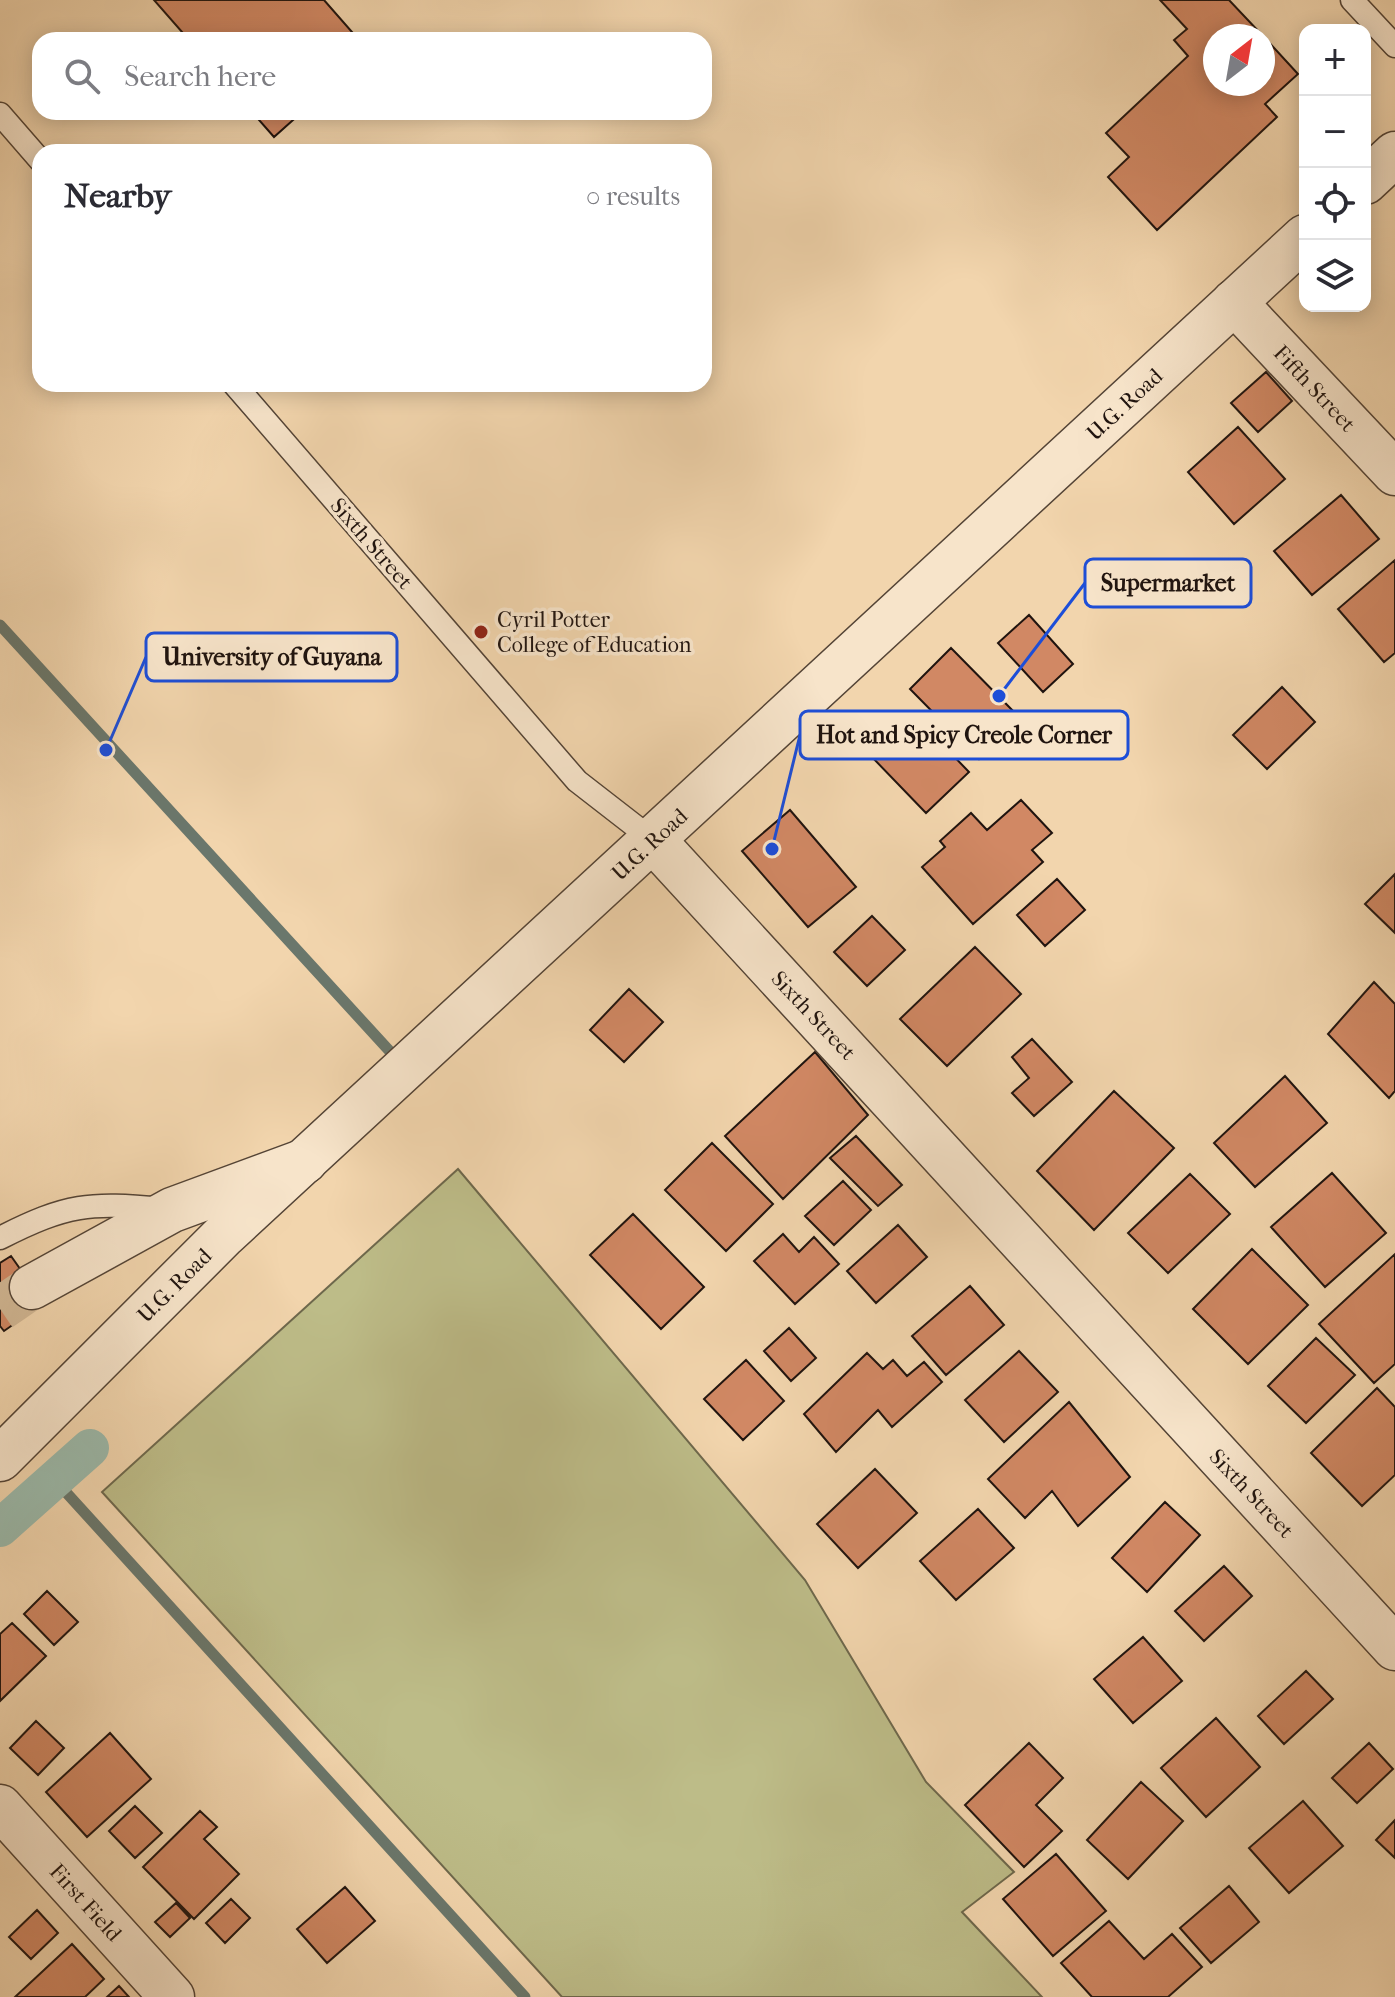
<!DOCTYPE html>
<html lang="en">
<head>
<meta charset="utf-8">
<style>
  :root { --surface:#fff; --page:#f2f2f3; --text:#2b2b33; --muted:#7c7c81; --line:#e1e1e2 }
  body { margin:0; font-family:"IM FELL French Canon",serif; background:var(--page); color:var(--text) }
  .controls { position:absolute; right:24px; top:24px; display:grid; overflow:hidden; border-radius:16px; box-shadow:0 4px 20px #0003 }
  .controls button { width:72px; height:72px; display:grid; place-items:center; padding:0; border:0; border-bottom:2px solid var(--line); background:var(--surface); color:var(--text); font:40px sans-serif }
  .compass { position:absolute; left:1203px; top:24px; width:72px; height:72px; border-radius:50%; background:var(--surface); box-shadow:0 4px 20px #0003; rotate:31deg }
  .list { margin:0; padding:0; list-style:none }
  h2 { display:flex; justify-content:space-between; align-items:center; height:104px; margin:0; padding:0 32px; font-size:34px }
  h2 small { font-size:26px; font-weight:400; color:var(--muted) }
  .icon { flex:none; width:44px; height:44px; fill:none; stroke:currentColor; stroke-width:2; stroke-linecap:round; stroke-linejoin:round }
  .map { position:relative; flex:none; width:1395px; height:1997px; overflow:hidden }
  .search { position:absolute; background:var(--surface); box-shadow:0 4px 20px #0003; left:32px; top:32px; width:680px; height:88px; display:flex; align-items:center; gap:20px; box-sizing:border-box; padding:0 28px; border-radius:24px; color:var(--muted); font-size:30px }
  .panel { position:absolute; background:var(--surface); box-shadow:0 4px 20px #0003; left:32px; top:144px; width:680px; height:248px; border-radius:24px }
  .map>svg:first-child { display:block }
  .green { fill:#bdbc88; stroke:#6e684c; stroke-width:2 }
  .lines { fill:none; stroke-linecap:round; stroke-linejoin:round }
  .stream { stroke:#6a776c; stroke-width:11 }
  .canal { stroke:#9bb9aa; stroke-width:38 }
  .building { fill:#d18864; stroke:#20140f; stroke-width:2 }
  .minor-tunnel { stroke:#d2b895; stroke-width:44; stroke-dasharray:44 22; stroke-linecap:butt }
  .service-casing { stroke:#544436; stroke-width:25 }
  .minor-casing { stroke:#544436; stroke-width:47 }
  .tertiary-casing { stroke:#544436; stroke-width:47 }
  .service { stroke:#f7e4ca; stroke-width:22 }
  .minor { stroke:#f7e4ca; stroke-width:44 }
  .tertiary { stroke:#f7e4ca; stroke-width:44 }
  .poi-dot { fill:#8f2418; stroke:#f7e4ca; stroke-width:3 }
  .labels { text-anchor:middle; stroke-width:7; stroke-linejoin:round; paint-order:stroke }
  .street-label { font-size:22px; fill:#20140f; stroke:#f7e4ca }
  .poi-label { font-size:22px; fill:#20140f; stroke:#f7e4ca; text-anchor:start }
  .leader { fill:none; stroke:#1d4ed8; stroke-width:3 }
  .callout-dot { fill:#1d4ed8; stroke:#f7e4ca; stroke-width:3 }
  .callout { fill:#f7e4ca; stroke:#1d4ed8; stroke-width:3 }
  .callout-label { font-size:24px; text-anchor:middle; font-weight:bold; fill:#20140f }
</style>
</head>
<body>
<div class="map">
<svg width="1395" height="1997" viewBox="0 0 1395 1997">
  <rect width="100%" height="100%" fill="#f2d5ad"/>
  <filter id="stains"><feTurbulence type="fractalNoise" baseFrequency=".0025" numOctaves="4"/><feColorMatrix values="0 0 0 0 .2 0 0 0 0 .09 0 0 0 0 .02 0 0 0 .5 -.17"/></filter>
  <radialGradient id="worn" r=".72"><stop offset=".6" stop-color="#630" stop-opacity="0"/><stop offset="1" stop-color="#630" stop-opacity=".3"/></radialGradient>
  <!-- green -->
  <path class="green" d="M458 1169 805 1580 926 1782 1014 1872 962 1912 1042 1997H562L102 1492Z"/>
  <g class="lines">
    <!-- stream -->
    <path class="stream" d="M0 625 395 1057
      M53 1478 525 1997"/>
    <!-- canal -->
    <path class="canal" d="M0 1528 90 1448"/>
  </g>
  <!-- building -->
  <path class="building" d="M154 0H324L359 40H189Z
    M1160 0H1229L1263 36H1215V84H1263V36L1298 74 1265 104 1277 117 1157 230 1108 177 1129 157 1106 133 1188 56 1174 40 1187 29Z
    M252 112H302L274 137Z
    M1266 372 1292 401 1258 432 1231 403Z
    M1238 427 1285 479 1234 524 1188 472Z
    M1341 495 1379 539 1312 595 1274 551Z
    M1395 560V653L1384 662 1338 609Z
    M1029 615 1073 664 1043 692 998 643Z
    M951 648 1020 718 979 759 910 689Z
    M1282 687 1315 722 1267 769 1233 735Z
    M913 714 969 772 926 813 870 755Z
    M1021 800 1052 833 1032 850 1043 862 973 924 922 867 945 847 940 841 971 813 987 830Z
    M790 810 856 887 808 927 742 851Z
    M1395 874V933L1365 904Z
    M1057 879 1085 910 1045 946 1017 915Z
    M872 916 905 950 867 986 834 952Z
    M975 947 1021 994 947 1066 900 1019Z
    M1374 982 1395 1004V1091L1389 1098 1328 1034Z
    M629 989 663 1022 624 1062 590 1030Z
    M1032 1039 1072 1082 1034 1116 1012 1093 1029 1078 1012 1057Z
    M815 1052 868 1115 783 1199 725 1136Z
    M1285 1076 1327 1123 1255 1187 1214 1143Z
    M1114 1091 1174 1148 1094 1230 1037 1171Z
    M856 1136 902 1185 878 1206 830 1158Z
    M712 1143 773 1204 726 1251 665 1190Z
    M1332 1173 1386 1233 1325 1287 1271 1227Z
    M1190 1174 1230 1214 1168 1273 1128 1233Z
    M843 1181 871 1210 834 1245 805 1216Z
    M633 1214 704 1287 661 1329 590 1255Z
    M898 1225 927 1257 876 1303 847 1271Z
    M783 1234 799 1252 814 1237 839 1264 795 1304 754 1261Z
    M1252 1249 1308 1305 1248 1364 1193 1309Z
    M1395 1254V1364L1374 1383 1319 1324Z
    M11 1256 44 1303 4 1331 0 1326V1263Z
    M970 1286 1004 1325 946 1375 912 1336Z
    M789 1328 816 1358 791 1381 764 1351Z
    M1316 1338 1355 1375 1306 1423 1268 1386Z
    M1019 1351 1058 1392 1004 1442 965 1400Z
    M867 1353 883 1369 893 1360 907 1376 924 1362 942 1382 892 1427 878 1410 836 1452 804 1414Z
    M746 1360 784 1401 743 1440 704 1399Z
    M1377 1388 1395 1407V1475L1362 1506 1311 1453Z
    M1069 1402 1130 1477 1078 1526 1052 1491 1025 1518 988 1479Z
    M875 1469 917 1513 858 1568 817 1524Z
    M1165 1502 1200 1535 1147 1592 1112 1558Z
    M978 1509 1014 1548 956 1600 920 1561Z
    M1224 1566 1252 1596 1204 1641 1175 1611Z
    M47 1591 78 1622 54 1645 24 1614Z
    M12 1623 46 1656 0 1701V1634Z
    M1143 1637 1182 1681 1133 1723 1094 1679Z
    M1306 1671 1333 1699 1284 1744 1258 1716Z
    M1216 1718 1260 1767 1206 1817 1161 1768Z
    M36 1721 64 1748 38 1775 10 1748Z
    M110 1733 151 1779 87 1837 46 1792Z
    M1029 1743 1063 1778 1036 1805 1062 1831 1024 1867 965 1805Z
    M1369 1743 1393 1769 1357 1803 1332 1778Z
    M1141 1782 1183 1821 1128 1879 1087 1840Z
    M1303 1801 1343 1846 1289 1893 1249 1848Z
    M135 1806 162 1833 135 1858 109 1831Z
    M200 1811 217 1827 204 1839 239 1874 194 1919 143 1867Z
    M1395 1820V1858L1376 1840Z
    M1056 1854 1106 1911 1053 1956 1003 1899Z
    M1229 1886 1259 1922 1211 1963 1180 1928Z
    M345 1887 375 1921 327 1963 297 1929Z
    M231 1899 250 1918 225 1943 206 1923Z
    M176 1903 190 1918 170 1937 155 1922Z
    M37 1910 58 1933 31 1959 9 1937Z
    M1109 1921 1144 1959 1172 1934 1202 1967 1168 1997H1092L1061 1963Z
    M72 1944 104 1979 85 1997H15Z
    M119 1986 129 1997H107Z"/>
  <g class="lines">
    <!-- minor-tunnel -->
    <path class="minor-tunnel" d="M0 1309 32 1287"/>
    <!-- service casing -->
    <g class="service-casing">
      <path id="service" d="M1352 0 1395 46
        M0 114 40 160
        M234 384 577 781 653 840
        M0 1238C67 1204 89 1202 163 1209"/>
    </g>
    <!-- minor casing -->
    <g class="minor-casing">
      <path id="minor" d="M1234 302 1395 473
        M32 1287 172 1210 305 1161
        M0 1807 172 1997"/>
    </g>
    <!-- tertiary casing -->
    <g class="tertiary-casing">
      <path id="tertiary" d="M1365 182 1395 154
        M653 840 1395 1648
        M0 1459 224 1235 1305 237"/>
    </g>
    <!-- service -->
    <use href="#service" class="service"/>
    <!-- minor -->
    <use href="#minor" class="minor"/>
    <!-- tertiary -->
    <use href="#tertiary" class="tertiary"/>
  </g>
  <!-- markers -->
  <circle class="poi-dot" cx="481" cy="632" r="8"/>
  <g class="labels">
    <!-- street labels -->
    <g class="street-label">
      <text transform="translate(1315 388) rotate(47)" y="8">Fifth Street</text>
      <text transform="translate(1124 404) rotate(-43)" y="8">U.G. Road</text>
      <text transform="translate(372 543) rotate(49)" y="8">Sixth Street</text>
      <text transform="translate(649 844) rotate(-43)" y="8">U.G. Road</text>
      <text transform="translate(814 1015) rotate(47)" y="8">Sixth Street</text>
      <text transform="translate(174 1285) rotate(-45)" y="8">U.G. Road</text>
      <text transform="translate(1252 1493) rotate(47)" y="8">Sixth Street</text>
      <text transform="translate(86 1902) rotate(48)" y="8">First Field</text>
    </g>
    <!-- poi labels -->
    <g class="poi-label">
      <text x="497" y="627">Cyril Potter<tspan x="497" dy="25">College of Education</tspan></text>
    </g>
  </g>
  <!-- callouts -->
  <path class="leader" d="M999 696L1085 583M106 750L146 657M772 849L800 735"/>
  <g class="callout-dot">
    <circle cx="999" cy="696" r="8"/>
    <circle cx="106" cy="750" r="8"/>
    <circle cx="772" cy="849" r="8"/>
  </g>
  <g class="callout">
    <rect x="1085" y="559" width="166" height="48" rx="8"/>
    <rect x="146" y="633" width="251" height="48" rx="8"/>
    <rect x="800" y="711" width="328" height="48" rx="8"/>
  </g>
  <g class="callout-label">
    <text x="1168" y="591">Supermarket</text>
    <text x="272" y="665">University of Guyana</text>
    <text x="964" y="743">Hot and Spicy Creole Corner</text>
  </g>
  <rect width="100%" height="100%" filter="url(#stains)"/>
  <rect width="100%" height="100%" fill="url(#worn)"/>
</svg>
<div class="controls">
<button>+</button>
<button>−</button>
<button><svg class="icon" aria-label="locate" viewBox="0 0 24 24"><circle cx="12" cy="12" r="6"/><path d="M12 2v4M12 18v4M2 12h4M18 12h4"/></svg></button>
<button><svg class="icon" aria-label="layers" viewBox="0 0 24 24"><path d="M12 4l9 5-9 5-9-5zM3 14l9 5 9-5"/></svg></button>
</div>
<svg class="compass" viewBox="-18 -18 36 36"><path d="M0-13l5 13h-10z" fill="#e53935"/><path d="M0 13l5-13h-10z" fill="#7c7c81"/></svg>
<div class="search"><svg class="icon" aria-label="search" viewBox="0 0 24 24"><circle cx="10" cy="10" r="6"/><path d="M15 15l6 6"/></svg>Search here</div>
<section class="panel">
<h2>Nearby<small>0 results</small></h2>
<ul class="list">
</ul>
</section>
</div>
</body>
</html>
